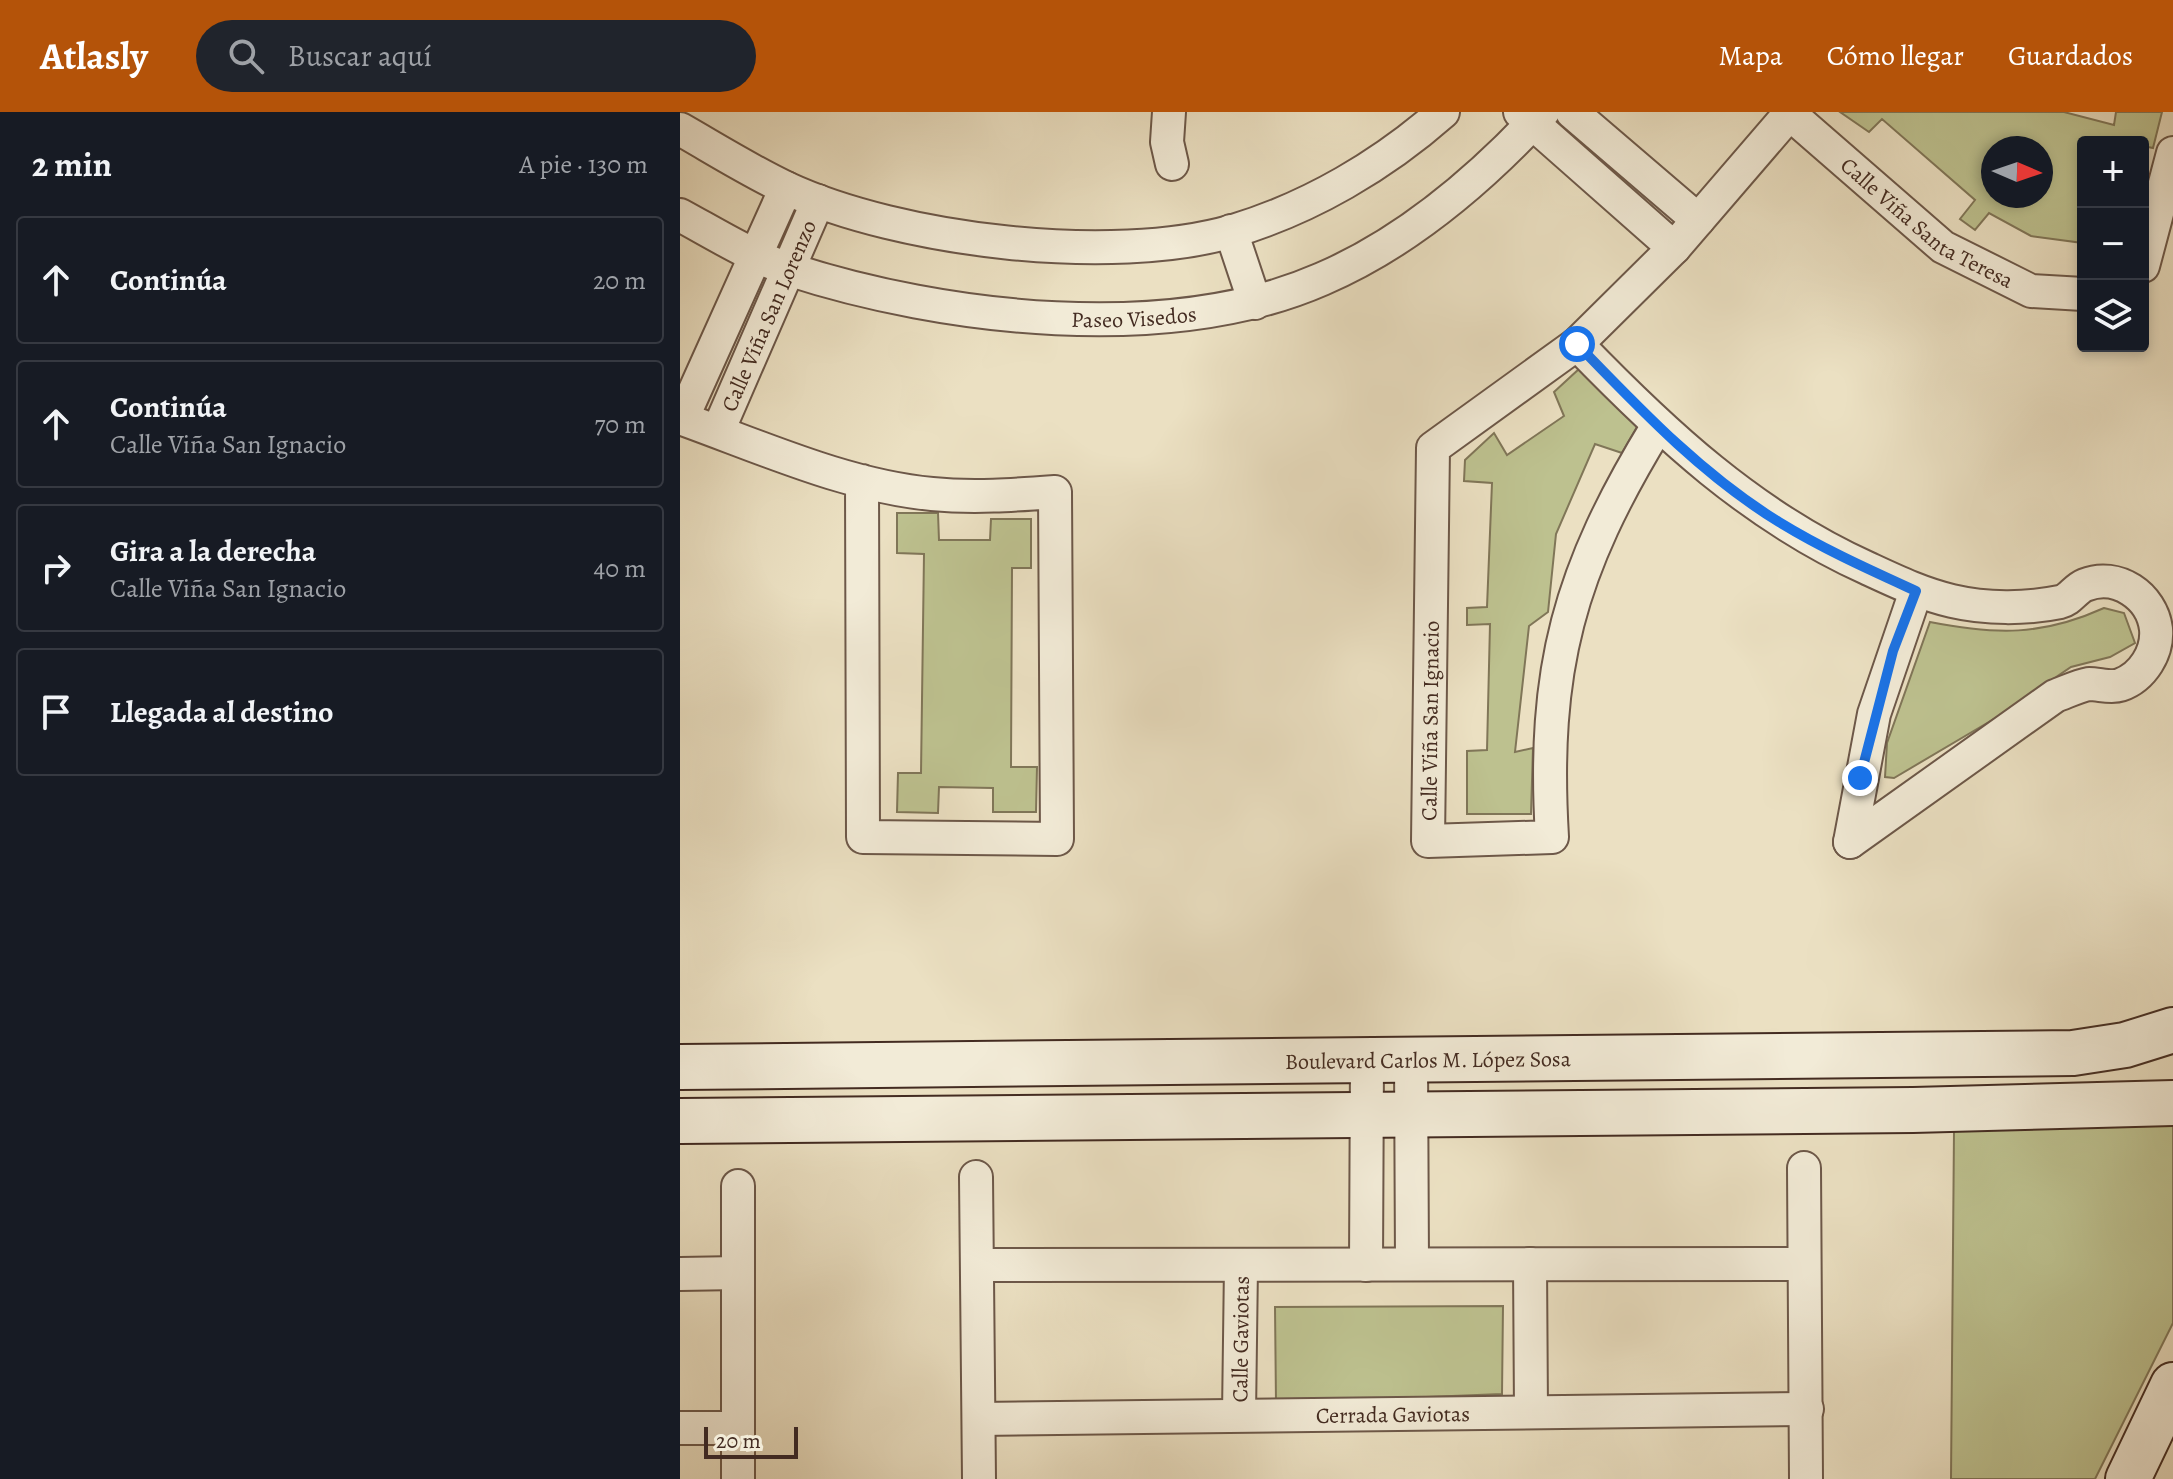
<!DOCTYPE html>
<html lang="es">
<head>
<meta charset="utf-8">
<style>
  :root { --surface:#171b24; --page:#20242c; --text:#f1f3f6; --muted:#9ea1a6; --line:#363941; --accent:#b45309 }
  body { margin:0; font-family:Alegreya,serif; background:var(--page); color:var(--text) }
  .controls { position:absolute; right:24px; top:24px; display:grid; overflow:hidden; border-radius:8px; box-shadow:0 4px 12px #0003 }
  .controls button { width:72px; height:72px; display:grid; place-items:center; padding:0; border:0; border-bottom:2px solid var(--line); background:var(--surface); color:var(--text); font:40px sans-serif }
  .compass { position:absolute; left:1301px; top:24px; width:72px; height:72px; border-radius:50%; background:var(--surface); box-shadow:0 4px 12px #0003; rotate:92deg }
  .scale { position:absolute; left:24px; bottom:20px; width:94px; box-sizing:border-box; padding-left:8px; border:4px solid #432b21; border-top:0; font-size:22px; line-height:28px; white-space:nowrap; color:#432b21; -webkit-text-stroke:6px #f2ebd7; paint-order:stroke }
  .stop { position:absolute; width:24px; height:24px; margin:-18px; border:6px solid #1a73e8; border-radius:50%; background:#fff }
  .stop.end { background:#1a73e8; border-color:#fff; box-shadow:0 2px 8px #0008 }
  .list { margin:0; padding:0; list-style:none }
  h2 { display:flex; justify-content:space-between; align-items:center; height:104px; margin:0; padding:0 32px; font-size:34px }
  h2 small { font-size:26px; font-weight:400; color:var(--muted) }
  .list li { display:grid; grid-template-columns:52px 1fr auto; gap:24px; align-items:center; box-sizing:border-box; height:128px; margin:0 16px 16px; padding:0 16px; border:2px solid var(--line); border-radius:8px }
  .list b { display:block; font-size:30px; white-space:nowrap }
  .list p { margin:0; font-size:26px; white-space:nowrap; color:var(--muted) }
  .list em { font-size:26px; font-style:normal; color:var(--muted) }
  .icon { flex:none; width:44px; height:44px; fill:none; stroke:currentColor; stroke-width:2; stroke-linecap:round; stroke-linejoin:round }
  .map { position:relative; flex:none; width:1493px; height:1367px; overflow:hidden }
  header { display:flex; align-items:center; gap:48px; box-sizing:border-box; height:112px; padding:0 40px; background:var(--accent); color:#fff }
  header strong { font-size:38px }
  nav { display:flex; gap:44px; margin-inline-start:auto; font-size:28px }
  .search { width:560px; height:72px; background:var(--page); display:flex; align-items:center; gap:20px; box-sizing:border-box; padding:0 28px; border-radius:44px; color:var(--muted); font-size:30px }
  main { display:flex }
  aside { flex:1; background:var(--surface) }
  .map>svg:first-child { display:block }
  .green { fill:#bdc18f; stroke:#807658; stroke-width:2; fill-rule:evenodd }
  .lines { fill:none; stroke-linecap:round; stroke-linejoin:round }
  .street-casing { stroke:#6d5849; stroke-width:36 }
  .secondary-casing { stroke:#432b21; stroke-width:48 }
  .street { stroke:#f2ebd7; stroke-width:32 }
  .secondary { stroke:#f2ebd7; stroke-width:44 }
  .route { stroke:#1a73e8; stroke-width:10 }
  .labels { text-anchor:middle; stroke-width:6; stroke-linejoin:round; paint-order:stroke }
  .street-label { font-size:22px; fill:#432b21; stroke:#f2ebd7 }
</style>
</head>
<body>
<header>
<strong>Atlasly</strong>
<div class="search"><svg class="icon" aria-label="search" viewBox="0 0 24 24"><circle cx="10" cy="10" r="6"/><path d="M15 15l6 6"/></svg>Buscar aquí</div>
<nav><a>Mapa</a><a>Cómo llegar</a><a>Guardados</a></nav>
</header>
<main>
<aside>
<h2>2 min<small>A pie · 130 m</small></h2>
<ul class="list">
<li><svg class="icon" aria-label="ahead" viewBox="0 0 24 24"><path d="M12 20V5M6 11l6-6 6 6"/></svg><div><b>Continúa</b></div><em>20 m</em></li>
<li><svg class="icon" aria-label="ahead" viewBox="0 0 24 24"><path d="M12 20V5M6 11l6-6 6 6"/></svg><div><b>Continúa</b><p>Calle Viña San Ignacio</p></div><em>70 m</em></li>
<li><svg class="icon" aria-label="right" viewBox="0 0 24 24"><path d="M7 20v-9h11M14 6l5 5-5 5"/></svg><div><b>Gira a la derecha</b><p>Calle Viña San Ignacio</p></div><em>40 m</em></li>
<li><svg class="icon" aria-label="arrive" viewBox="0 0 24 24"><path d="M6 21V4h12l-3 4 3 4H6"/></svg><div><b>Llegada al destino</b></div></li>
</ul>
</aside>
<div class="map">
<svg width="1493" height="1367" viewBox="0 0 1493 1367">
  <rect width="100%" height="100%" fill="#ebe0c2"/>
  <filter id="stains"><feTurbulence type="fractalNoise" baseFrequency=".0025" numOctaves="4"/><feColorMatrix values="0 0 0 0 .2 0 0 0 0 .09 0 0 0 0 .02 0 0 0 .5 -.17"/></filter>
  <radialGradient id="worn" r=".72"><stop offset=".6" stop-color="#630" stop-opacity="0"/><stop offset="1" stop-color="#630" stop-opacity=".3"/></radialGradient>
  <!-- green -->
  <path class="green" d="M1160 0H1384L1434 13 1436 0H1482L1473 36 1463 34V30H1403V131L1351 124 1309 101 1295 118 1280 107 1295 88 1202 7 1189 20ZM1313 36H1361V84H1313Z
    M899 257 957 315 942 341 915 332 876 422 868 500 849 514 835 640 853 636 851 702H787V639L807 638 810 512 787 513V496L807 495 812 371 784 369 785 348 814 321 827 343 884 304 874 280Z
    M217 401H258L259 428H310L311 407H351V456H332L331 655H357L356 700H313V676L259 675 258 701 217 700 218 661H241L244 442 217 441Z
    M1424 496 1444 501 1455 531 1430 545 1391 555 1319 604 1214 666 1205 665 1207 631 1250 510C1316 523 1362 524 1424 496Z
    M1493 1008V1211L1415 1367H1271L1274 1019Z
    M823 1194 822 1282 596 1291 595 1195Z"/>
  <g class="lines">
    <!-- street casing -->
    <g class="street-casing">
      <g id="street">
        <path d="M489 0 487 30 492 52"/>
        <path d="M840 0 994 136"/>
        <path d="M892 0 1018 108"/>
        <path id="s1" d="M1110 2 1263 135 1351 179 1403 182"/>
        <path d="M0 17C35 37 70 59 106 76 220 129 432 154 553 119 630 96 703 53 763 0"/>
        <path id="s2" d="M0 103C35 122 70 144 108 157 264 208 489 234 642 167 726 131 802 66 863 0"/>
        <path d="M551 119 575 191"/>
        <path d="M1463 154 1493 41"/>
        <path d="M897 232C984 322 1072 404 1187 456 1215 469 1242 482 1272 489 1306 497 1346 497 1380 490 1390 488 1395 477 1405 473 1437 460 1472 484 1476 517 1478 540 1463 565 1440 573 1431 576 1419 572 1409 572 1398 574 1386 580 1375 584L1170 730"/>
        <path d="M0 306C81 335 166 374 252 382 293 386 334 383 375 380L377 727 183 725 182 369"/>
        <path d="M2 307 106 76"/>
        <path id="s3" d="M977 315C889 459 862 556 872 725L748 729 753 336 897 232 994 136 1111 0"/>
        <path id="s4" d="M38 319 138 89"/>
        <path d="M1170 730 1194 602 1236 479"/>
        <path d="M731 947 732 1152"/>
        <path d="M1124 1056 1126 1367"/>
        <path d="M296 1065 299 1367"/>
        <path d="M850 1152 851 1299"/>
        <path d="M297 1153 1124 1152"/>
        <path d="M686 1153 687 947"/>
        <path d="M0 1162 58 1161"/>
        <path id="s5" d="M559 1303 561 1153"/>
        <path id="s6" d="M299 1307 1127 1297"/>
        <path d="M0 1316H58"/>
        <path d="M58 1367V1074"/>
      </g>
    </g>
    <!-- secondary casing -->
    <g class="secondary-casing">
      <g id="secondary">
        <path id="s7" d="M0 955 1393 941 1445 933 1493 918"/>
        <path d="M0 1009 1233 998 1493 991"/>
        <path d="M1448 1367 1493 1273"/>
      </g>
    </g>
    <!-- street -->
    <use href="#street" class="street"/>
    <!-- secondary -->
    <use href="#secondary" class="secondary"/>
  </g>
  <g class="lines">
    <!-- route -->
    <path class="route" d="M897 232C959 296 1022 363 1099 410 1143 437 1190 458 1236 479L1213 539 1180 666"/>
  </g>
  <g class="labels">
    <!-- street labels -->
    <g class="street-label">
      <text dy="8" stroke="none"><textPath href="#s1" startOffset="176">Calle Viña Santa Teresa</textPath></text>
      <text dy="8" stroke="none"><textPath href="#s2" startOffset="472">Paseo Visedos</textPath></text>
      <text dy="8" stroke="none"><textPath href="#s4" startOffset="126">Calle Viña San Lorenzo</textPath></text>
      <text dy="8" stroke="none"><textPath href="#s3" startOffset="676">Calle Viña San Ignacio</textPath></text>
      <text dy="8" stroke="none"><textPath href="#s7" startOffset="748">Boulevard Carlos M. López Sosa</textPath></text>
      <text dy="8" stroke="none"><textPath href="#s5" startOffset="76">Calle Gaviotas</textPath></text>
      <text dy="8" stroke="none"><textPath href="#s6" startOffset="414">Cerrada Gaviotas</textPath></text>
    </g>
  </g>
  <rect width="100%" height="100%" filter="url(#stains)"/>
  <rect width="100%" height="100%" fill="url(#worn)"/>
</svg>
<div class="controls">
<button>+</button>
<button>−</button>
<button><svg class="icon" aria-label="layers" viewBox="0 0 24 24"><path d="M12 4l9 5-9 5-9-5zM3 14l9 5 9-5"/></svg></button>
</div>
<svg class="compass" viewBox="-18 -18 36 36"><path d="M0-13l5 13h-10z" fill="#e53935"/><path d="M0 13l5-13h-10z" fill="#9ea1a6"/></svg>
<div class="scale">20 m</div>
<div class="stop" style="left:897px;top:232px"></div>
<div class="stop end" style="left:1180px;top:666px"></div>
</div>
</main>
</body>
</html>
